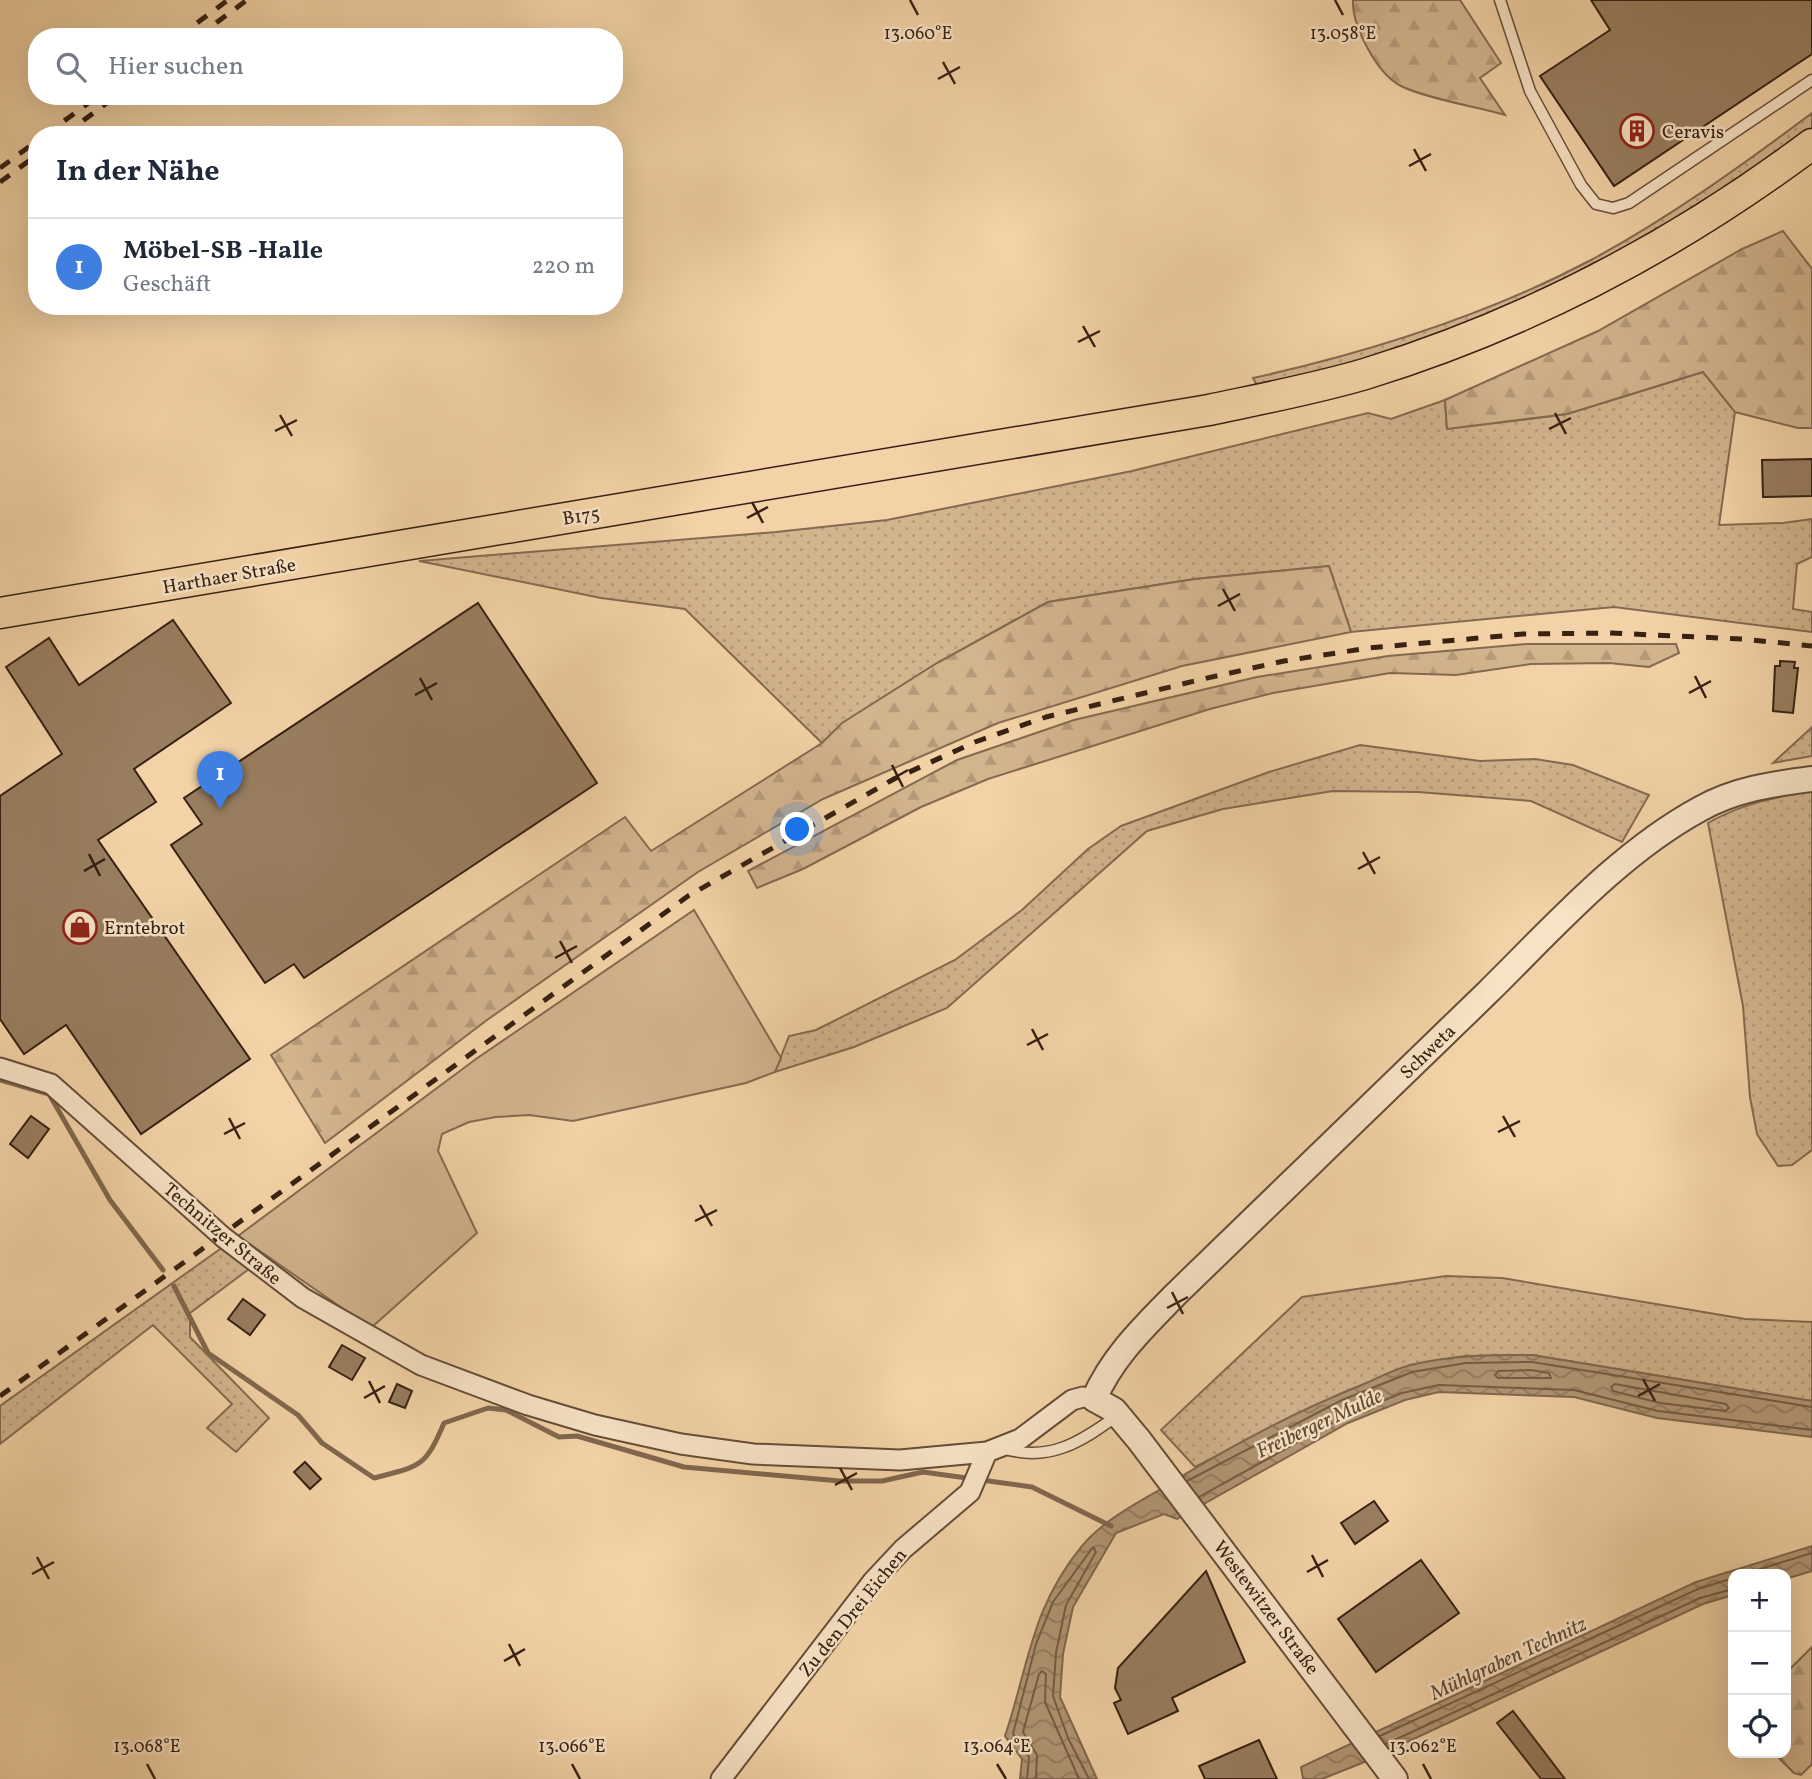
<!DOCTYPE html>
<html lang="de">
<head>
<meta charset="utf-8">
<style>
  :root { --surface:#fff; --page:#f6f6f7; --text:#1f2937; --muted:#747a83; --line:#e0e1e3; --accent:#0f766e }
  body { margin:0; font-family:Vollkorn,serif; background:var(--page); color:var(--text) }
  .controls { position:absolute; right:21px; bottom:21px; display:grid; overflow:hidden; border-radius:14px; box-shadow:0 7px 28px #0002 }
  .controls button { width:63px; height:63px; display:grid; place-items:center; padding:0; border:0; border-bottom:2px solid var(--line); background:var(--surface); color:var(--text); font:35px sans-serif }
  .you { position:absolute; left:798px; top:830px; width:24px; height:24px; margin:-18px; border:5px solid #fff; border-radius:50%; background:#1a73e8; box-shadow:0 0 0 10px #1a73e833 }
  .badge { display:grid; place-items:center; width:46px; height:46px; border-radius:50%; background:var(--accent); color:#fff; font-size:23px; font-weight:700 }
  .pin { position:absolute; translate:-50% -58px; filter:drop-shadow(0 2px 4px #0008) }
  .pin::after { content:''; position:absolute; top:37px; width:24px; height:21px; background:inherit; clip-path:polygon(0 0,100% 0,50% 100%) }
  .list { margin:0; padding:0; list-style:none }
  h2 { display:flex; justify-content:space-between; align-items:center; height:91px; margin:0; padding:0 28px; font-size:30px }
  h2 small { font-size:23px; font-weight:400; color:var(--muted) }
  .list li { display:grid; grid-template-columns:46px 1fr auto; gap:21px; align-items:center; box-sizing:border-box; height:98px; padding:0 28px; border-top:2px solid var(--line) }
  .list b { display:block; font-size:26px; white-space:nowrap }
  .list p { margin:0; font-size:23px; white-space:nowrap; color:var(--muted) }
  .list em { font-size:23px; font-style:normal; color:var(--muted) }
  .icon { flex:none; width:38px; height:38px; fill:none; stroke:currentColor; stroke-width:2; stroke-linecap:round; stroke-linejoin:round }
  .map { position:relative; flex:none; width:1812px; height:1779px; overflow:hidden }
  .search { position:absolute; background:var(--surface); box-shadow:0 7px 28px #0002; left:28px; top:28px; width:595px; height:77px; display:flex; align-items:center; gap:18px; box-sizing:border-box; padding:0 24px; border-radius:28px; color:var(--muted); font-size:26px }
  .panel { position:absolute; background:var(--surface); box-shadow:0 7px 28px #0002; left:28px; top:126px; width:595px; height:189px; border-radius:28px }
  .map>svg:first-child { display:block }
  .grass { fill:url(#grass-dots); stroke:#846a50; stroke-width:2 }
  .forest { fill:url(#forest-firs); stroke:#846a50; stroke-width:2 }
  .garden { fill:#d2b48d; stroke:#846a50; stroke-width:2 }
  .water { fill:url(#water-waves); stroke:#80674d; stroke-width:2 }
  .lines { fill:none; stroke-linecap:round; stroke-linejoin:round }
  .shore { stroke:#745c43; stroke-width:2 }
  .stream { stroke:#80674d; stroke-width:5 }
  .building { fill:#987d5f; stroke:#362112; stroke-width:2 }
  .service-casing { stroke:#654d37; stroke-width:13 }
  .minor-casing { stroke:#654d37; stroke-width:23 }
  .tertiary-casing { stroke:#654d37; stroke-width:28 }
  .primary-casing { stroke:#362112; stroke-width:33 }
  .service { stroke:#f7e2c5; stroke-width:10 }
  .minor { stroke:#f7e2c5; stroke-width:19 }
  .tertiary { stroke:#f7e2c5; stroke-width:24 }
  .primary { stroke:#f2d2a6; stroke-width:30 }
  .rail { stroke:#362112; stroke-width:5; stroke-dasharray:12 12; stroke-linecap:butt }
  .ticks { fill:none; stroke:#362112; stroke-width:2.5 }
  .labels { text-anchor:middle; stroke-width:5; stroke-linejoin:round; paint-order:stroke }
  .poi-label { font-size:19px; fill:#362112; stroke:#f7e2c5; text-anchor:start }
  .street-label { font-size:19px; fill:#362112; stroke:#f7e2c5 }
  .water-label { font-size:21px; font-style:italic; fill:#614a34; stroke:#f7e2c5 }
  .ticks-label { font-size:18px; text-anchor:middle; fill:#362112; stroke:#f7e2c5; stroke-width:5; stroke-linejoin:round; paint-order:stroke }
</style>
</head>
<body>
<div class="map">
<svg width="1812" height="1779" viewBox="0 0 1812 1779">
  <defs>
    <pattern id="grass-dots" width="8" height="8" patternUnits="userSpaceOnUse" patternTransform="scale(1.75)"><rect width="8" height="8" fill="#d2b48d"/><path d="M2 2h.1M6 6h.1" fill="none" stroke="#b59a79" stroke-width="1.8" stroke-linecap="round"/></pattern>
    <pattern id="forest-firs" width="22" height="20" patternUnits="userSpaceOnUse" patternTransform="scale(1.75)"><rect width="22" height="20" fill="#d2b48d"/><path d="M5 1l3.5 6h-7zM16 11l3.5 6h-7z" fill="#b59a79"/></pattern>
    <pattern id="water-waves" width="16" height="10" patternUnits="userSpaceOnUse" patternTransform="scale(1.75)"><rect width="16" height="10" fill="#b29674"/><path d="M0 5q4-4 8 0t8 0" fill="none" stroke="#927a5e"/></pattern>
  </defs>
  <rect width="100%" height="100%" fill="#f2d2a6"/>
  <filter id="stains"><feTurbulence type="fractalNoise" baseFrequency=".00286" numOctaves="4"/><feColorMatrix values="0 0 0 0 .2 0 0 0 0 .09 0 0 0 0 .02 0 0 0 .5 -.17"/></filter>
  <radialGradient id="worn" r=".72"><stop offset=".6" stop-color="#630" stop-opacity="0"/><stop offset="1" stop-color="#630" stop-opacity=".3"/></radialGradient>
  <!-- grass -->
  <path class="grass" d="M1812 113V130L1736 186 1546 293 1388 354 1258 387 1253 378C1370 352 1485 316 1591 260 1669 218 1741 166 1812 113Z
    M1703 372 1735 412 1719 525 1783 523 1812 519V557L1797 564 1793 609 1812 612V632L1614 607 1351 632 1329 566 1195 579 1048 602 937 663 843 723 822 743 685 609 601 598 419 561 776 532 887 520 1132 471 1368 413 1391 419 1445 400 1447 429 1567 414Z
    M1812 727V756L1773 763 1810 729Z
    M1360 745 1480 761 1535 759 1573 765 1649 795 1622 842 1531 801 1418 792 1333 791 1223 809 1147 831 947 1008 854 1047 775 1072 789 1036 816 1030 955 960 1022 910 1088 849 1121 826 1269 772Z
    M1812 791V1150L1792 1165 1778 1166 1757 1134 1750 1097 1743 1006 1708 823C1741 804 1775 797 1812 791Z
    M223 1247 249 1269 190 1313V1337L269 1418 236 1452 207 1428 232 1404 153 1325 0 1444V1406Z
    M1446 1276 1502 1278 1745 1319 1812 1322V1401L1532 1355 1465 1356 1410 1365 1340 1394 1195 1467 1161 1430 1302 1297Z"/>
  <!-- forest -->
  <path class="forest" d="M1353 0H1460L1501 63 1480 78 1505 115C1477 107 1425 98 1401 86 1377 74 1352 26 1353 0Z
    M1783 231 1812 269V428H1798L1735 412 1703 372 1567 414 1447 429 1445 400 1598 331 1742 249Z
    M1329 566 1351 632 1182 666 998 723 823 799 698 872 487 1020 325 1143 271 1055 625 817 651 851 822 743 842 723 937 663 1048 602 1195 579Z
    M1527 644H1676L1679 653 1649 667 1609 663 1531 664 1456 675 1390 673 1273 693 1210 709 988 779 921 807 803 869 757 888 748 871 957 760 1074 720 1257 677 1388 656Z
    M1812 1647V1764L1801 1775 1794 1773 1774 1753H1786V1673Z"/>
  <!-- garden -->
  <path class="garden" d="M694 910 781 1058 775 1072 746 1083 573 1121 529 1115 496 1117 469 1122 442 1134 438 1151 477 1233 371 1328 238 1236 476 1059Z"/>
  <!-- water -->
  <path class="water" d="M1532 1355 1812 1401V1437L1657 1418 1574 1397 1439 1392 1405 1400 1348 1423 1177 1519 1164 1514 1116 1533 1073 1607 1063 1654 1060 1697 1097 1779H1020L1022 1759 1005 1736C1029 1664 1031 1608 1082 1546 1103 1521 1132 1506 1159 1490 1223 1450 1291 1413 1362 1385 1378 1378 1394 1369 1411 1365 1451 1355 1492 1355 1532 1355Z
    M1812 1546V1571L1786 1579V1574H1733V1595L1703 1604 1362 1763 1322 1779H1303L1301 1767 1696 1582Z"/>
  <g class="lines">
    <!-- shore -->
    <path class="shore" d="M1531 1370 1549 1373 1551 1378H1498L1495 1375 1498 1371Z
      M1615 1384 1726 1404 1729 1408 1725 1411 1660 1403 1613 1391 1611 1387Z
      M1187 1481 1342 1400 1412 1372 1466 1363 1532 1362 1812 1407
      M1199 1497 1345 1416 1402 1393 1439 1385 1574 1390 1658 1411 1812 1430
      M1744 1574 1812 1553
      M1380 1736 1698 1589 1733 1578
      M1386 1744 1700 1598 1733 1589
      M1027 1779 1029 1757 1013 1734 1036 1644 1053 1602 1093 1547 1096 1552 1066 1605 1056 1653 1053 1696 1068 1738 1089 1779
      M1036 1779 1037 1755 1023 1732 1039 1674 1042 1671 1046 1674 1045 1702 1079 1779"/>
    <!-- stream -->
    <path class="stream" d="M0 1080 49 1094 110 1200 163 1270
      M174 1286 208 1353 298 1415 322 1443 374 1478C420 1466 425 1468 444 1423L488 1408 506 1410 559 1437 577 1436 684 1467 840 1481H882L923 1472 1032 1487 1111 1526"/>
  </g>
  <!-- building -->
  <path class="building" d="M1591 0H1812V54L1614 186 1540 76 1610 30Z
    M1812 459V496L1763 497 1762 460Z
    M478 603 597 783 304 978 294 964 265 983 171 845 202 824 184 798Z
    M173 620 231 703 134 769 156 802 98 840 250 1059 141 1134 66 1025 24 1054 0 1019V796L62 754 6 667 49 638 79 685Z
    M1780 661 1795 662 1794 668H1798L1793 713 1773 711 1775 666H1780Z
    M31 1116 49 1129 28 1158 10 1144Z
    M243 1299 265 1315 250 1335 228 1319Z
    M342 1345 365 1358 352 1380 329 1367Z
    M397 1384 412 1391 405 1408 389 1402Z
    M305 1462 321 1479 310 1489 294 1472Z
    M1374 1501 1388 1521 1355 1544 1341 1523Z
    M1421 1560 1459 1613 1376 1672 1338 1619Z
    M1206 1571 1245 1662 1172 1698 1178 1711 1128 1734 1114 1703 1121 1700 1115 1688 1118 1668Z
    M1513 1711 1565 1779H1541L1497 1723Z
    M1259 1740 1277 1779H1205L1199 1766Z"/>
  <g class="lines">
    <!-- service casing -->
    <g class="service-casing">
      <path id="service" d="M1500 0 1530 91 1581 185 1596 204 1613 208 1629 203 1812 80
        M1002 1448C1049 1463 1081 1442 1118 1415"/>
    </g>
    <!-- minor casing -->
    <g class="minor-casing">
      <path id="minor" d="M0 1068 51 1084 223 1237 303 1298 421 1365 528 1405 595 1425 681 1444 753 1454 900 1460 987 1452 1020 1439 1072 1400 1083 1397 1094 1399
        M721 1779 873 1581 903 1549 970 1492 987 1452"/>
    </g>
    <!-- tertiary casing -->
    <g class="tertiary-casing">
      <path id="tertiary" d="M1395 1779 1139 1440 1114 1410 1094 1399C1113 1356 1143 1328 1175 1295 1279 1194 1384 1093 1488 992 1553 928 1619 853 1700 809 1735 789 1773 784 1812 779"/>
    </g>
    <!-- primary casing -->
    <g class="primary-casing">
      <path id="primary" d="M0 613 1209 410C1261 399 1314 389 1365 374 1527 324 1676 246 1812 144"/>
    </g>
    <!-- service -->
    <use href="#service" class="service"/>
    <!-- minor -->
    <use href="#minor" class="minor"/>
    <!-- tertiary -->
    <use href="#tertiary" class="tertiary"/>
    <!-- primary -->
    <use href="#primary" class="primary"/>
    <!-- rail -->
    <path class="rail" d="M178 37 228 0
      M197 37 247 0
      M45 135 98 96
      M64 135 116 96
      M0 168 37 141
      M0 182 37 155
      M0 1396 688 896 894 779 975 742 1046 717 1203 679 1284 661 1369 648 1523 634 1610 633 1742 639 1812 646"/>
  </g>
  <!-- ticks -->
  <path class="ticks" d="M910 0 918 15M1335 0 1343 15M943 62 955 84M938 79 960 67M1414 149 1426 171M1409 166 1431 154M1083 326 1095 347M1078 342 1100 331M1555 413 1566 434M280 415 292 436M1549 429 1571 418M275 431 297 420M752 502 763 523M747 518 768 507M1223 589 1235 611M1218 606 1240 594M1695 676 1706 698M420 678 432 700M1689 693 1711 681M415 695 437 683M892 765 903 787M887 782 908 770M1363 852 1375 874M89 854 100 876M1358 869 1380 857M84 871 105 859M560 941 572 963M555 958 577 946M1032 1029 1043 1050M1027 1045 1048 1034M1503 1116 1515 1137M229 1118 240 1139M1498 1132 1520 1121M224 1134 245 1123M700 1205 712 1226M695 1221 717 1210M1172 1292 1183 1314M1167 1308 1188 1297M1643 1379 1655 1401M369 1381 380 1403M1638 1396 1660 1384M364 1398 385 1386M840 1468 852 1490M835 1485 857 1473M1312 1555 1323 1577M37 1557 49 1579M1307 1572 1328 1560M32 1574 54 1562M509 1644 520 1666M504 1661 525 1649M147 1764 155 1779M572 1764 580 1779M997 1764 1006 1779M1423 1764 1431 1779"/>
  <!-- icons -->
  <defs>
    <g id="building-ring" transform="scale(1.75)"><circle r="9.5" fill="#f7e2c5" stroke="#8f2418" stroke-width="1.5"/><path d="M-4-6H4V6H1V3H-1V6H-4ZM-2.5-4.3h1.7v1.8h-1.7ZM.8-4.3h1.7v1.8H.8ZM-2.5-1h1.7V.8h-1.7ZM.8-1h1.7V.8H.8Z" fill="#8f2418"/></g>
    <g id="shop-ring" transform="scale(1.75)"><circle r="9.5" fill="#f7e2c5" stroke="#8f2418" stroke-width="1.5"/><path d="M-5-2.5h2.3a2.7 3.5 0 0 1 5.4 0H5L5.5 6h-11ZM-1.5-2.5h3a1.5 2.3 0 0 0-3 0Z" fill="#8f2418"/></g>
  </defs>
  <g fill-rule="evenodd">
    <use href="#building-ring" x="1637" y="131"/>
    <use href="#shop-ring" x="80" y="927"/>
  </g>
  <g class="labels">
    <!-- poi labels -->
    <g class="poi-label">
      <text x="1662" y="138">Ceravis</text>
      <text x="104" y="934">Erntebrot</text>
    </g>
    <!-- street labels -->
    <g class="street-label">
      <text transform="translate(581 515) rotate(-9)" y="7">B175</text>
      <text transform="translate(229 575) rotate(-10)" y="7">Harthaer Straße</text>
      <text transform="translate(1427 1051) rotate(-44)" y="7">Schweta</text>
      <text transform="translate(223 1233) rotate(40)" y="7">Technitzer Straße</text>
      <text transform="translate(1267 1607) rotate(53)" y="7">Westewitzer Straße</text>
      <text transform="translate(852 1612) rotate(-51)" y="7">Zu den Drei Eichen</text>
    </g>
    <!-- water labels -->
    <g class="water-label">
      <text transform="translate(1319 1423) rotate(-25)" y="7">Freiberger Mulde</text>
      <text transform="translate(1508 1658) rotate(-25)" y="7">Mühlgraben Technitz</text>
    </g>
  </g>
  <g class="ticks-label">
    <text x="918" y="39">13.060°E</text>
    <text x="1343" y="39">13.058°E</text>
    <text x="147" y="1752">13.068°E</text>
    <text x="572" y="1752">13.066°E</text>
    <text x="997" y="1752">13.064°E</text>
    <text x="1423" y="1752">13.062°E</text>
  </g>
  <rect width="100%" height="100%" filter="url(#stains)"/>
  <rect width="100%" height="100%" fill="url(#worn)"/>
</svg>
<div class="controls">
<button>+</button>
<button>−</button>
<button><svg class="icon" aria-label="locate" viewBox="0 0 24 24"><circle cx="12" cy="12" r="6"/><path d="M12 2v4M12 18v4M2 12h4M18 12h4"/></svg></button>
</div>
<div class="you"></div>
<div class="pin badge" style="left:220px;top:809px;background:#3f7fe0">1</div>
<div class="search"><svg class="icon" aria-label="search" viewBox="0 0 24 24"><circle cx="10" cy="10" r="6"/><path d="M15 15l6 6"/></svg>Hier suchen</div>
<section class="panel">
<h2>In der Nähe<small></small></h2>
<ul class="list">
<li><span class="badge" style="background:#3f7fe0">1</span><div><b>Möbel-SB -Halle</b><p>Geschäft</p></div><em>220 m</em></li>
</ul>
</section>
</div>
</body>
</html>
